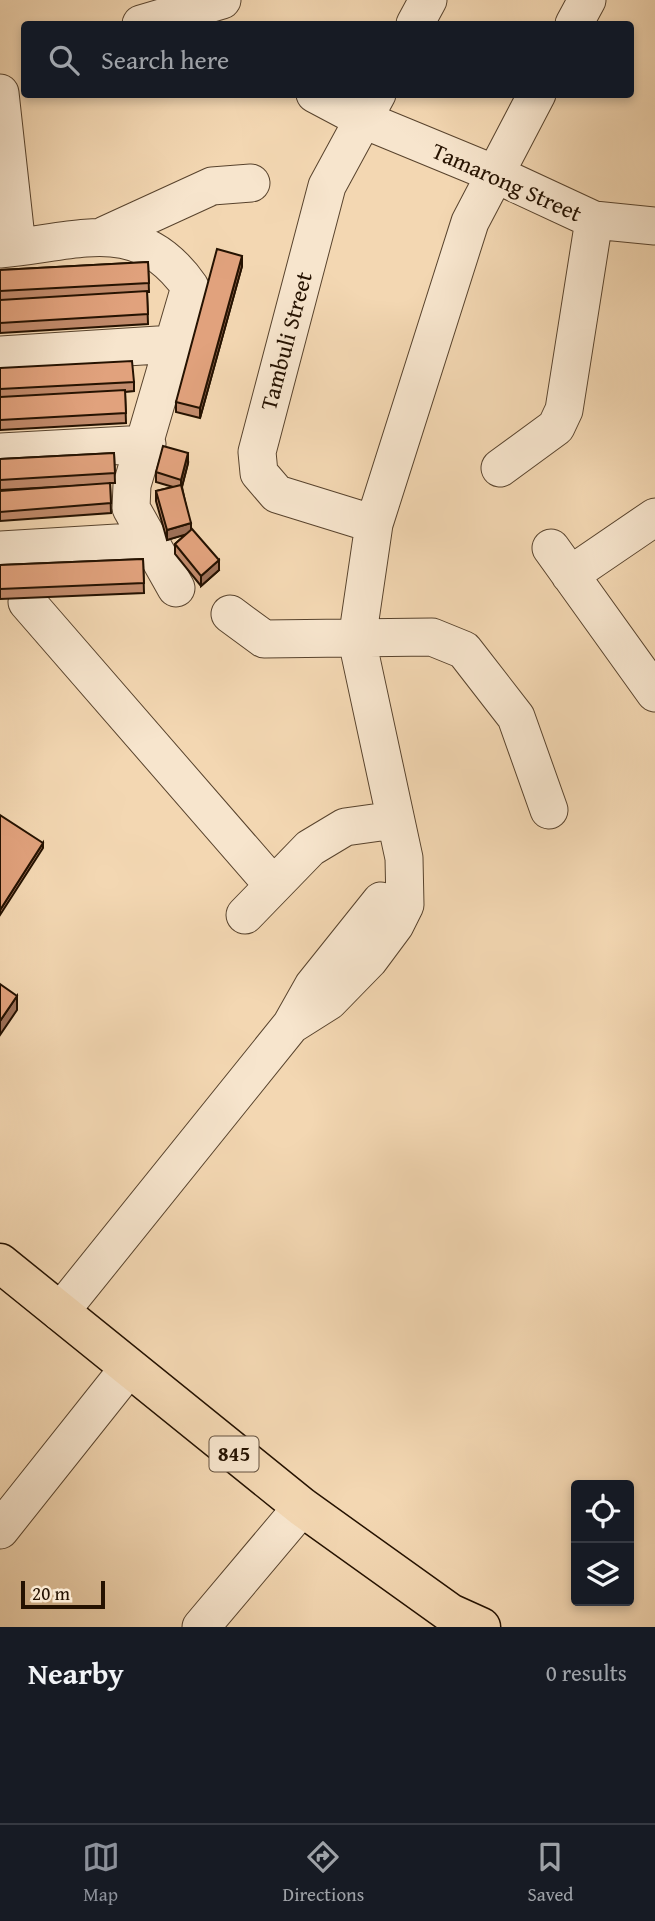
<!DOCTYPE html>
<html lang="en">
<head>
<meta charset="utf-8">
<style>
  :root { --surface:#171b24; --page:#242831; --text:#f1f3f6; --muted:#9ea1a6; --line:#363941; --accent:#8c9099 }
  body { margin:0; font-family:"Gentium Book Plus",serif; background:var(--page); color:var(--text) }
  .controls { position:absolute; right:21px; bottom:21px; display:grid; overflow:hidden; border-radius:7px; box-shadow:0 4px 10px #0003 }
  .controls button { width:63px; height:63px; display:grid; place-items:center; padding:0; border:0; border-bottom:2px solid var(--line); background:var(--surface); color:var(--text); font:35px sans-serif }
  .scale { position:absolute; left:21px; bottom:18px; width:84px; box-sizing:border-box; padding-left:7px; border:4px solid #251201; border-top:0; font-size:19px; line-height:24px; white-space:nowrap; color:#251201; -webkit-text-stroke:5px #f7e5cd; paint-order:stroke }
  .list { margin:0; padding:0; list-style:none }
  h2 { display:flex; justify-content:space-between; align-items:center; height:91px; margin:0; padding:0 28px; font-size:30px }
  h2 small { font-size:23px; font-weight:400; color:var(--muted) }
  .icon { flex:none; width:38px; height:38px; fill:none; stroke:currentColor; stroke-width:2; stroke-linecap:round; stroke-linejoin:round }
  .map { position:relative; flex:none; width:655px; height:1627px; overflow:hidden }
  .search { position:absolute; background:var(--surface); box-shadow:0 4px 10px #0003; left:21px; right:21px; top:21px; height:77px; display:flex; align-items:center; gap:18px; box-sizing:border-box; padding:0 24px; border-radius:7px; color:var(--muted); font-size:26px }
  .sheet { height:196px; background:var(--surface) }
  nav { display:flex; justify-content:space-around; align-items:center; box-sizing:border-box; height:98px; border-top:2px solid var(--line); background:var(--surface); font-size:19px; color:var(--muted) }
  nav a { display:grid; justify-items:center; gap:4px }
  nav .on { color:var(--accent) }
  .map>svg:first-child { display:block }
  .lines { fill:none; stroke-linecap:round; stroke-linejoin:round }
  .minor-casing { stroke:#58432d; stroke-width:39 }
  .major-casing { stroke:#251201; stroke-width:41 }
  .minor { stroke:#f7e5cd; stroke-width:37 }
  .major { stroke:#f3d7b2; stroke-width:38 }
  .wall { fill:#c28b6c; stroke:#251201; stroke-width:2 }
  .shaded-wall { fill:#9e7158; stroke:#251201; stroke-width:2 }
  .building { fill:#e1a27d; stroke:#251201; stroke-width:2 }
  .labels { text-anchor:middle; stroke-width:6; stroke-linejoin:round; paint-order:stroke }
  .shield { fill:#f7e5cd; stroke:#64513e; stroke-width:2 }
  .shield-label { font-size:21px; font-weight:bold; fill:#251201 }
  .street-label { font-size:23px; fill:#251201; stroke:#f7e5cd }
</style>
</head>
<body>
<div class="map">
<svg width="655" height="1627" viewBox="0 0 655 1627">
  <rect width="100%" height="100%" fill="#f3d7b2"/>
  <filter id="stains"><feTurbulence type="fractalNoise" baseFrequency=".00286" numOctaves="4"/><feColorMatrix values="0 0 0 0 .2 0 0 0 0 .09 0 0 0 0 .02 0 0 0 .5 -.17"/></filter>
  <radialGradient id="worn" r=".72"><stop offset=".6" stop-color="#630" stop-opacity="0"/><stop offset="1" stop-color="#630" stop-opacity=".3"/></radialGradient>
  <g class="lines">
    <!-- minor casing -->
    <g class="minor-casing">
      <path id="minor" d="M141 24 222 0
        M415 24 428 0
        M574 24 587 0
        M0 93 17 247
        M315 94 364 120 495 174 594 220 655 226
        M105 235 212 186 251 183
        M0 249C76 243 138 212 190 287L132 485 131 508 176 588
        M0 355 174 344
        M0 452 147 444
        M500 468 556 427 564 410 594 220
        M374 524 277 494 259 473 257 452 327 186 377 94
        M551 548 655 693
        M0 550 150 541
        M570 575 655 517
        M27 602 272 884
        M230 614 264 639 432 637 464 650 516 717 549 810
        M245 915 310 848 345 827 395 820
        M291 1025 329 1001 369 960 395 925 405 905 404 858 357 640 374 524 470 222 537 94
        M60 1312 291 1025 313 986 381 901
        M0 1530 128 1369
        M201 1627 302 1507"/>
    </g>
    <!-- major casing -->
    <g class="major-casing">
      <path id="major" d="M0 1263 302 1507 450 1613 481 1627"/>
    </g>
    <!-- minor -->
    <use href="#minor" class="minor"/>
    <!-- major -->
    <use href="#major" class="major"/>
  </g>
  <!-- wall -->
  <path class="wall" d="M148 262 149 292H147L148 324 0 333V270Z
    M242 266 200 418 176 412V402Z
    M0 368 134 382V391L125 392 126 423 0 430Z
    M114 453 115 483H110L111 513 0 521V491L91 485 0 490V459Z
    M188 463 182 487 191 530 219 570 201 586 175 554V544L186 534 167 540 156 501V491L173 487 156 482V472Z
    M143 559 144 593 0 599V565Z"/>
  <!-- shaded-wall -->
  <path class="shaded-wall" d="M242 256V266L200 418V408Z
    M188 453V463L181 490V480Z
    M191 523V533L167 540V530Z
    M219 560V570L201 586V576Z
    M43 843V848L0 915V910Z
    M17 996V1010L0 1035V1021Z"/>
  <!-- building -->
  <path class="building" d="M217 249 242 256 200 408 176 402Z
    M148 262 149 283 0 291V270Z
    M147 291 148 314 0 323V300Z
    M132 361 134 382 0 389V368Z
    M125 390 126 413 0 420V397Z
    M163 446 188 453 181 480 156 472Z
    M114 453 115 473 0 480V459Z
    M110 483 111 503 0 512V491Z
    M181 485 191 523 167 530 156 491Z
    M192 529 219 560 201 576 175 544Z
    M143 559 144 583 0 589V565Z
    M0 815 43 843 0 910Z
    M0 984 17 996 0 1021Z"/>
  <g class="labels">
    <!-- shield labels -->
    <rect class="shield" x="209.5" y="1436.5" width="49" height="35" rx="5"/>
    <g class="shield-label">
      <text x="234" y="1461">845</text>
    </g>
    <!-- street labels -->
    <g class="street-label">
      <text transform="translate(507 182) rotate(24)" y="8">Tamarong Street</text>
      <text transform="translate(286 341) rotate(-75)" y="8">Tambuli Street</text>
    </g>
  </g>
  <rect width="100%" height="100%" filter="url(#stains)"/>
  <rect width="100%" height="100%" fill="url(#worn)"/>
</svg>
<div class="controls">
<button><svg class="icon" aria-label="locate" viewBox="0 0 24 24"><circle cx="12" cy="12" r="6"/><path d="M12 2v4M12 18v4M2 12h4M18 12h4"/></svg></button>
<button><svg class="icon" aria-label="layers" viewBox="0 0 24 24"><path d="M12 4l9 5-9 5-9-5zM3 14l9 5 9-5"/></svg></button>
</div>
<div class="scale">20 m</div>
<div class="search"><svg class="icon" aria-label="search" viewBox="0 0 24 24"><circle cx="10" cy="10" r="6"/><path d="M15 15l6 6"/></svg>Search here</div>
</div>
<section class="sheet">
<h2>Nearby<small>0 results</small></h2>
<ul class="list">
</ul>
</section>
<nav>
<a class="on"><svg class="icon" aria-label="map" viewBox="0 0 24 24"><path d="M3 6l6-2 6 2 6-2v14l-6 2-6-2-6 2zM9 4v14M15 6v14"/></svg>Map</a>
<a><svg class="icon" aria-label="directions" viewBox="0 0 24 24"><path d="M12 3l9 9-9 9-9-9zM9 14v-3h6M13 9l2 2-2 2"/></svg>Directions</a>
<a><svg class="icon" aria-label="saved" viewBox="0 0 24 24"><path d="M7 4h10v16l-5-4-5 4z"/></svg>Saved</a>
</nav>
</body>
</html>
